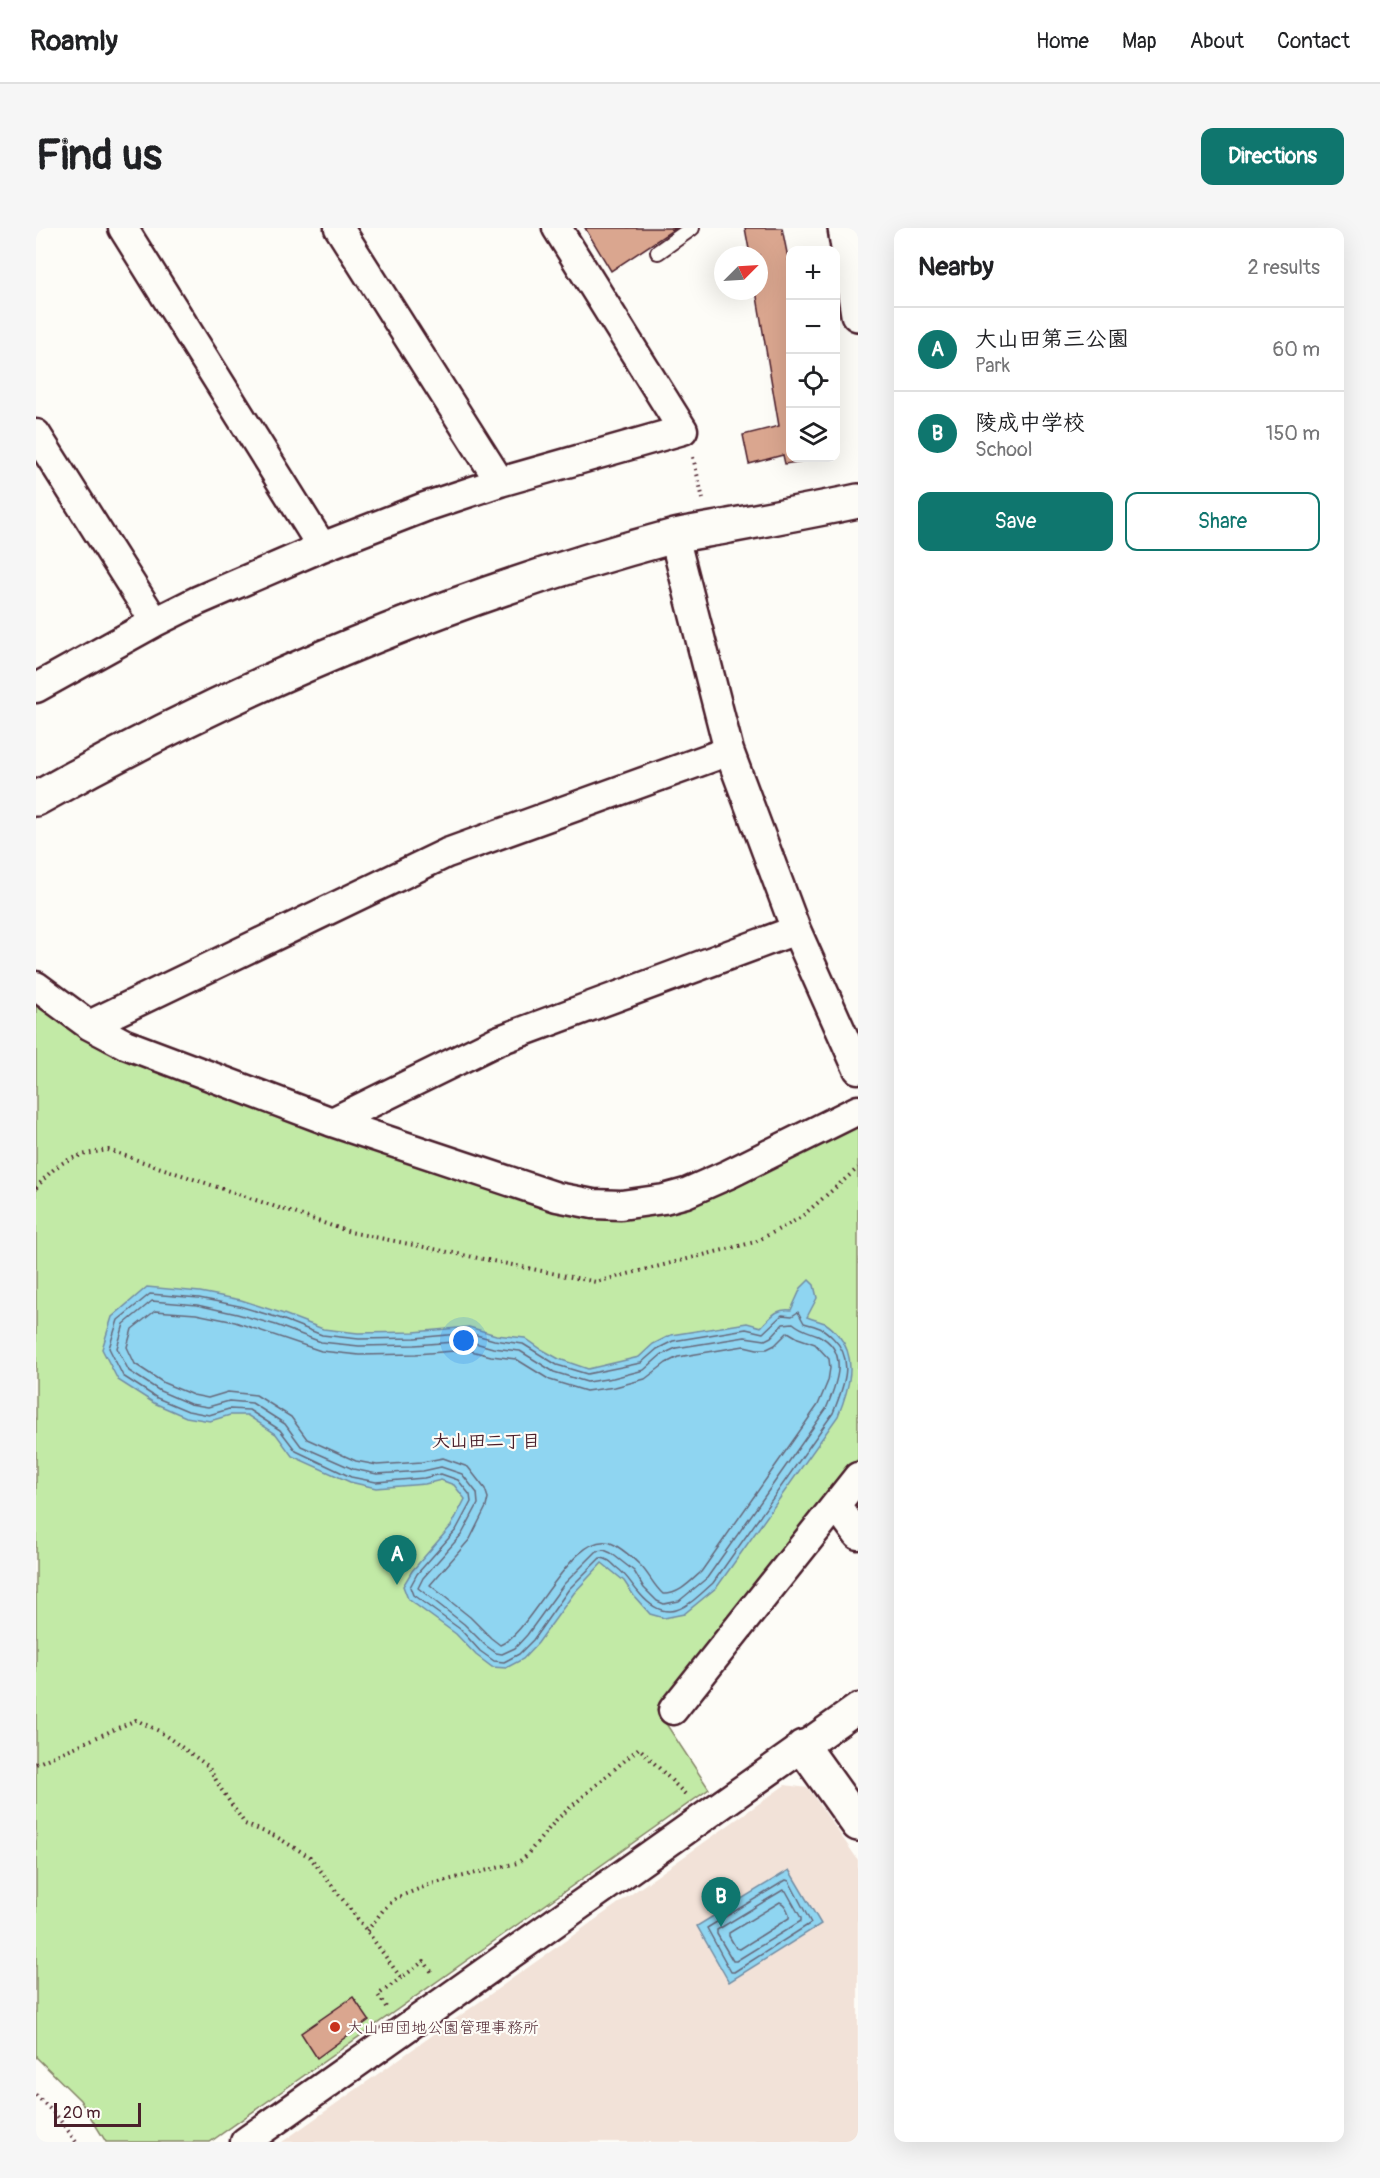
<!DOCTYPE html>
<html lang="en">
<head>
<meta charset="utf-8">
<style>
  :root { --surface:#fff; --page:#f6f6f6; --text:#202124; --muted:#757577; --line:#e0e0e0; --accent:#0f766e }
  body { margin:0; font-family:Pangolin,"Klee One",sans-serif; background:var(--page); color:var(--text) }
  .controls { position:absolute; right:18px; top:18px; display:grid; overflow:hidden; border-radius:12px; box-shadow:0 6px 24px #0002 }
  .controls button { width:54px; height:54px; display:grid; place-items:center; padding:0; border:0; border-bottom:2px solid var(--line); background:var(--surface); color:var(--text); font:30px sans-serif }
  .compass { position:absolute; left:678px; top:18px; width:54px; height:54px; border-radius:50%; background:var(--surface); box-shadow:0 6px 24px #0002; rotate:66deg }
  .scale { position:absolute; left:18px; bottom:15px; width:87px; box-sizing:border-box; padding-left:6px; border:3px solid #4a1f2b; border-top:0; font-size:16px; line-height:21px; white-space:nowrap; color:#4a1f2b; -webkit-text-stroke:4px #fdfcf7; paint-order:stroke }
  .you { position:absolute; left:428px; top:1113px; width:21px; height:21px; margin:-15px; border:4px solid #fff; border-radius:50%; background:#1a73e8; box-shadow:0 0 0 9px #1a73e833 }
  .badge { display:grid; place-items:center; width:39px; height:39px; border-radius:50%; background:var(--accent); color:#fff; font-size:20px; font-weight:700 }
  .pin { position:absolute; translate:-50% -50px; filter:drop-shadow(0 2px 3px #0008) }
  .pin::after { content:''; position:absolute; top:32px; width:21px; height:18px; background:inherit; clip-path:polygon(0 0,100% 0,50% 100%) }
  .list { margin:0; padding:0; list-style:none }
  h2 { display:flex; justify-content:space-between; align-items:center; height:78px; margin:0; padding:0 24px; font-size:26px }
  h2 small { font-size:20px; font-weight:400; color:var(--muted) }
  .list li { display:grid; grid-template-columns:39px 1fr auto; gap:18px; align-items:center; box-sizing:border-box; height:84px; padding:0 24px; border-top:2px solid var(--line) }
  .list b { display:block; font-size:22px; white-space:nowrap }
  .list p { margin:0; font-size:20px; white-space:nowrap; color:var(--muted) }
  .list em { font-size:20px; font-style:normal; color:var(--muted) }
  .actions { display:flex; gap:12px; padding:18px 24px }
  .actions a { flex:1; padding:14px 0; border:2px solid var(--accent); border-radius:12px; text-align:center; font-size:21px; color:var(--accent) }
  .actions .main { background:var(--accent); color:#fff }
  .icon { flex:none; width:33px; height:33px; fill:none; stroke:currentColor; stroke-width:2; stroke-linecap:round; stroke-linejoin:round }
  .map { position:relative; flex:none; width:822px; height:1914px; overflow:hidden; border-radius:12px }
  header { display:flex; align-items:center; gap:36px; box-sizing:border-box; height:84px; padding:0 30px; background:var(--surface); border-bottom:2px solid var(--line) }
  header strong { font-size:28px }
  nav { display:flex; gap:33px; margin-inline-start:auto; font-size:21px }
  .intro { display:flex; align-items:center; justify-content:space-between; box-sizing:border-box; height:144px; padding:0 36px }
  h1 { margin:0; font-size:42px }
  .button { padding:15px 27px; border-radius:12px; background:var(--accent); color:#fff; font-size:21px; font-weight:700 }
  main { display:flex; gap:36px; padding:0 36px }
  aside { flex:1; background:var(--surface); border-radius:12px; box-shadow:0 6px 24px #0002 }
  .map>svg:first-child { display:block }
  .built { fill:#f2e2d8 }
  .green { fill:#c2eaa6; stroke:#868468; stroke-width:1.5 }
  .water { fill:#8fd5f1; stroke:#738ca2; stroke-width:1.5 }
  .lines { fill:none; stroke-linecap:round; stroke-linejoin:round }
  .shore { stroke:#66687a; stroke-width:1.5 }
  .building { fill:#daa68f; stroke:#4a1f2b; stroke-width:1.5 }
  .lane-casing { stroke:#4a1f2b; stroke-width:18 }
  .street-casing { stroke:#4a1f2b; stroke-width:33 }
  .secondary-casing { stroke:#4a1f2b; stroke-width:38 }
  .path { stroke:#4a1f2b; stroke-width:4; stroke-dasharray:1.5 4.5; stroke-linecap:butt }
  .lane { stroke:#fdfcf7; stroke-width:14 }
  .street { stroke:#fdfcf7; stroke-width:28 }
  .secondary { stroke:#fdfcf7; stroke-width:33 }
  .poi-dot { fill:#c8321e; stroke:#fdfcf7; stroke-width:2 }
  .labels { text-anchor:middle; stroke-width:4.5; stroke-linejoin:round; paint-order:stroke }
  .poi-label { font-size:16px; fill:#4a1f2b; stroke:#fdfcf7; text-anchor:start }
  .neighbourhood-label { font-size:18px; font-weight:bold; fill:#4a1f2b; stroke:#fdfcf7 }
</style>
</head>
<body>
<header>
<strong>Roamly</strong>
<nav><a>Home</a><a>Map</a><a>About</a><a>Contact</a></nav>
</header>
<div class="intro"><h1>Find us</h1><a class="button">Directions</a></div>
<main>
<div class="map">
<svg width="822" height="1914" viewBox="0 0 822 1914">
  <rect width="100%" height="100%" fill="#fdfcf7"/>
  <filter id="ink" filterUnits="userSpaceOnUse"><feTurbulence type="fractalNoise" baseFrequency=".0167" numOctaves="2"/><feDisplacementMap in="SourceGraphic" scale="12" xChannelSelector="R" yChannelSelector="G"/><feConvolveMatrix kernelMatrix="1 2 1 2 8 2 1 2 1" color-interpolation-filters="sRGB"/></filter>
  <g filter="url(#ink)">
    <!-- built -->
    <path class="built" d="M749 1557 772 1560 822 1632V1914H246Z"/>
    <!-- green -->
    <path class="green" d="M0 778 69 823 386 938 519 984 581 990 822 897V1231L621 1482 673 1561 174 1914H70L44 1872 0 1829Z"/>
    <!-- water -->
    <path class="water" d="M773 1052 778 1057 781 1070 771 1089C776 1091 783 1093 789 1095 794 1098 799 1103 803 1108 822 1131 813 1161 802 1188L681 1359 648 1386 628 1390 614 1386 598 1368 588 1353 566 1335 538 1365 502 1415 487 1431 470 1440 456 1439 440 1427 420 1406 372 1371 367 1358 376 1343 415 1298 429 1271 418 1257 405 1252 389 1256 340 1260 314 1254 256 1228 240 1206 211 1187H194L174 1193 150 1189 118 1175 82 1152 66 1121 76 1089 111 1059 164 1064 205 1072 245 1085 287 1101 322 1105 378 1104 433 1099 460 1107 489 1110 505 1121 523 1131 552 1141 603 1129 617 1116 635 1107 711 1095 725 1099C735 1089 740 1080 755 1082L765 1060Z
      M753 1642 785 1696 693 1754 661 1698Z"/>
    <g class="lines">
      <!-- shore -->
      <path class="shore" d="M114 1066 163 1070 203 1078 243 1090 286 1107 323 1111 379 1110 433 1105 458 1112 487 1116 521 1137 551 1146 605 1135 621 1121 637 1113 710 1101 727 1105 746 1087 756 1088 762 1084 768 1095C774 1097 780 1098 786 1101 790 1103 794 1107 797 1110 820 1132 807 1160 797 1185L677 1355C652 1378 632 1399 604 1366 594 1355 592 1348 580 1339 575 1334 571 1330 564 1330L533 1361 497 1412 483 1426 468 1434 458 1433 444 1423 424 1401 377 1367 374 1359 381 1346 420 1302 435 1274 434 1267 422 1252 405 1246 388 1250 340 1254 315 1249 260 1223 244 1202 213 1182 193 1181 173 1187 152 1183 121 1170 87 1148 73 1120 82 1092Z
        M116 1073 161 1077 201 1086 240 1097 285 1114 323 1118 379 1117 432 1113 457 1120 484 1123 518 1144 551 1154 577 1150 608 1142 625 1127 640 1120 709 1109 729 1112 735 1109 747 1096 757 1095C765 1102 772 1103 782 1107 815 1123 800 1157 790 1181L671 1350 643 1373 628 1376 621 1373 608 1360 598 1343 575 1325 568 1322 561 1323 528 1356 491 1407 479 1420 466 1426 460 1425 449 1417 428 1396 382 1360 387 1350 426 1306 442 1276 441 1265 426 1246 405 1239 387 1243 341 1246 317 1241 265 1218 249 1196 216 1175 193 1173 172 1179 154 1176 124 1163 93 1143 81 1120 88 1096Z
        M119 1083 160 1086 199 1094 285 1123 323 1127 380 1126 431 1122 455 1128 480 1131 514 1152 550 1163 579 1159 609 1151 630 1135 642 1129 708 1118 721 1121H731L739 1117 752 1104 762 1110 779 1116 793 1131 794 1140 792 1153 782 1177 665 1344C654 1354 642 1367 627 1366 617 1357 613 1346 604 1337 597 1330 587 1322 579 1317 540 1293 496 1405 464 1417L455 1410 434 1389 394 1357 434 1311 450 1279 452 1270 449 1261 432 1239 407 1230 386 1234 341 1237 320 1233 271 1211 255 1189 220 1167 192 1164 172 1170 157 1167 128 1155 99 1136 91 1119 96 1101Z
        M750 1652 753 1653 775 1695 698 1744H695L671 1700Z
        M747 1662 750 1663 765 1690V1693L700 1733H697L681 1706V1702Z
        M744 1674C749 1676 754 1685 753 1690L704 1721 700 1720 693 1708V1705Z"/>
    </g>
    <!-- building -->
    <path class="building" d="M549 0H640L575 43Z
      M709 0H746L754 40V230H786L749 236 747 227 713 236 707 207 743 198 720 63H723V27H714Z
      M317 1769 333 1792 281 1830 265 1805Z"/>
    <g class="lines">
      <!-- lane casing -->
      <g class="lane-casing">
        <path id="lane" d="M622 24 656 0"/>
      </g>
      <!-- street casing -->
      <g class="street-casing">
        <path id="street" d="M87 0 286 319
          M303 0 464 254
          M0 206 119 394
          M638 308 693 523 760 702 822 841
          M0 460 119 394 161 373 286 319 389 279 464 254 647 202 521 0
          M0 758 53 797 89 816 296 894 521 969 557 976 585 977 628 971 650 965 693 946 822 882
          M53 797 411 625 693 523
          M296 894 461 813 760 702
          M800 1277 822 1307
          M637 1482 822 1249
          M209 1914 822 1480"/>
      </g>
      <!-- secondary casing -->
      <g class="secondary-casing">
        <path id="secondary" d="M809 0 822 86
          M0 571C201 458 412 369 635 309 654 304 674 302 693 298 736 290 779 282 822 273
          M767 1519 822 1596"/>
      </g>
      <!-- path -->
      <path class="path" d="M657 229 667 271
        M0 960C24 931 36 928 72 922L314 1004 560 1054 719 1014 764 990 822 940
        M0 1536 100 1492 123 1503 172 1538 185 1561 209 1596 239 1608 274 1629 331 1703 365 1750 388 1733 397 1746
        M331 1703 348 1681 360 1670 395 1656 481 1635 489 1629 521 1591 603 1520 650 1567
        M350 1779 342 1767 365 1750
        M0 1867 21 1888 40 1914"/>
      <!-- lane -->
      <use href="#lane" class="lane"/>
      <!-- street -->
      <use href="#street" class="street"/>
      <!-- secondary -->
      <use href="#secondary" class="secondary"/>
    </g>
  </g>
  <!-- markers -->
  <circle class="poi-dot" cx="299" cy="1799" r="6"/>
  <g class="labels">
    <!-- poi labels -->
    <g class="poi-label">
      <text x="311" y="1805">大山田団地公園管理事務所</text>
    </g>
    <!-- neighbourhood labels -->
    <g class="neighbourhood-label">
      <text x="450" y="1219">大山田二丁目</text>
    </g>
  </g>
</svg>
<div class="controls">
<button>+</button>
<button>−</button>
<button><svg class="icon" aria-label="locate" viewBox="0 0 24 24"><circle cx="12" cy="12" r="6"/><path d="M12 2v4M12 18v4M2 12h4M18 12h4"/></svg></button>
<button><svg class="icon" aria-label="layers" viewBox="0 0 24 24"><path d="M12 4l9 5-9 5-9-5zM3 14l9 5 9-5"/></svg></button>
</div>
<svg class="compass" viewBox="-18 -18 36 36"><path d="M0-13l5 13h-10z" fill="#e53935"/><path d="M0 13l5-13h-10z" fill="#757577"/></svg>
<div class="scale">20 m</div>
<div class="you"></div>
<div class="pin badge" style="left:361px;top:1357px">A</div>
<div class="pin badge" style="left:685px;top:1699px">B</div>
</div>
<aside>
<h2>Nearby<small>2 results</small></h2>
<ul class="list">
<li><span class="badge">A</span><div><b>大山田第三公園</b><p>Park</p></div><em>60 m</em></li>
<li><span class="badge">B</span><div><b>陵成中学校</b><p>School</p></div><em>150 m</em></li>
</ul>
<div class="actions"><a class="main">Save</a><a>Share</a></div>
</aside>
</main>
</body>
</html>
